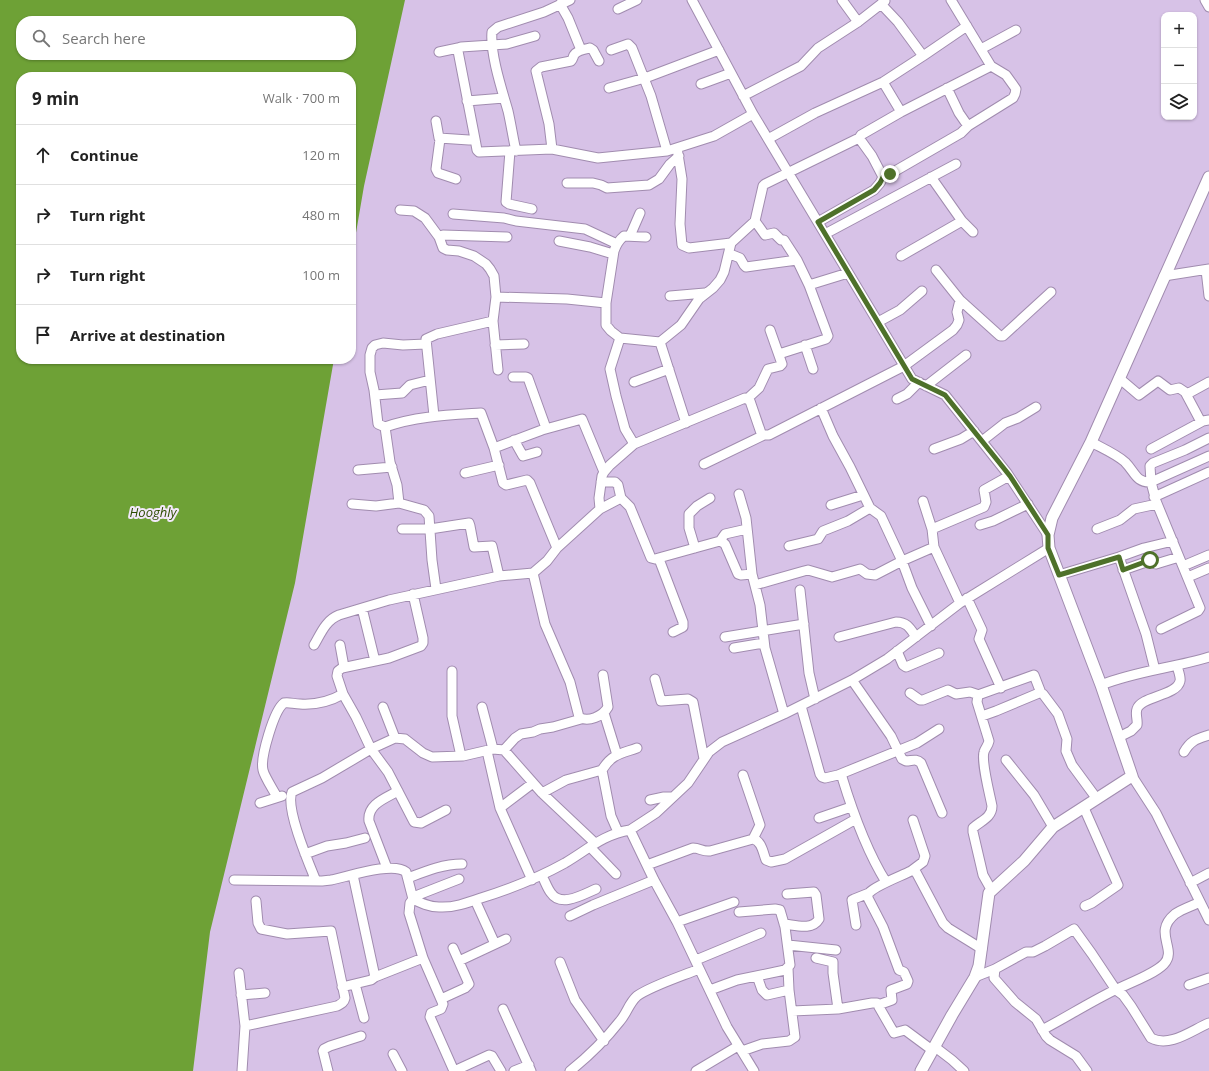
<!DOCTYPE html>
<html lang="en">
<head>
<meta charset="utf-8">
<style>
  :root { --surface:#fff; --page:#f2f2f2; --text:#222; --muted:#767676; --line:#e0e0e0 }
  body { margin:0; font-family:"Open Sans",sans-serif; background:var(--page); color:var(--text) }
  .controls { position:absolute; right:12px; top:12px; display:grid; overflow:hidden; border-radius:8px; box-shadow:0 1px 3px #0004 }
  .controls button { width:36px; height:36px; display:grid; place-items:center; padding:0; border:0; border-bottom:1px solid var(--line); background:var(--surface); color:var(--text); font:20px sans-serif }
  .stop { position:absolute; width:12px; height:12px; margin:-9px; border:3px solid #4e712a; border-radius:50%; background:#fff }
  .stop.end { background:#4e712a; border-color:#fff; box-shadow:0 1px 4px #0008 }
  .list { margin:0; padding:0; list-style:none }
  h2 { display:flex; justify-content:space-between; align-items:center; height:52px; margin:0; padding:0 16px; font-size:17px }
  h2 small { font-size:13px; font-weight:400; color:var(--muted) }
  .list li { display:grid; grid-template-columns:26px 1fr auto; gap:12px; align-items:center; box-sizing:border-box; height:60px; padding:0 16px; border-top:1px solid var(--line) }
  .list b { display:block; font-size:15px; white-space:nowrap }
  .list em { font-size:13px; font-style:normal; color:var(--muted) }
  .icon { flex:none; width:22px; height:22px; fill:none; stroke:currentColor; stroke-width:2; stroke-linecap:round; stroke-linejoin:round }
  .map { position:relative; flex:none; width:1209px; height:1071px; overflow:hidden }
  .search { position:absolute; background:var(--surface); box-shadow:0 1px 3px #0004; left:16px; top:16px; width:340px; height:44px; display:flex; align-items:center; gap:10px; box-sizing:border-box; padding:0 14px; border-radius:16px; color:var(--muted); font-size:15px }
  .panel { position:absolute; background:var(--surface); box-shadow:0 1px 3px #0004; left:16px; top:72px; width:340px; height:292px; border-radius:16px }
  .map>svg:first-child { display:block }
  .water { fill:#6ea136; fill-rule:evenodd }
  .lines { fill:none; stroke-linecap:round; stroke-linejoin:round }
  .minor-casing { stroke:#a18caf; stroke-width:11 }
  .major-casing { stroke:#a18caf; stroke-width:13 }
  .minor { stroke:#fff; stroke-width:9 }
  .major { stroke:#fff; stroke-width:11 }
  .route { stroke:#4e712a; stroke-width:5 }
  .labels { text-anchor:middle; stroke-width:4; stroke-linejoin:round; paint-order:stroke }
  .water-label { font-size:13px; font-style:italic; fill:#2d4d00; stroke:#f2e8fa }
</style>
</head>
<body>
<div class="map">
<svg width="1209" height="1071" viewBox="0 0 1209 1071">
  <rect width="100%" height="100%" fill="#d7c2e7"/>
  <!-- water -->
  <path class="water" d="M0 0H405L364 186 351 262V77H21V359H334L295 583 210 932 193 1071H0ZM21 21H351V55H21Z"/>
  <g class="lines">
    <!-- minor casing -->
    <g class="minor-casing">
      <path id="minor" d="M692 0 753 114 912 379 945 395 1007 473 1048 535
        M842 0 858 22
        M1205 0 1209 7
        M560 4 568 18 581 50
        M618 9 637 0
        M981 49 1016 30
        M611 50 628 44 632 48 651 96 667 151
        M439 52 458 48
        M923 56 967 26
        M883 82 901 112
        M701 84 731 73
        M609 88 645 78 719 50
        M947 88 959 113 968 126
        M743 96 801 66 818 48 858 22 885 1
        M467 101 504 98
        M436 121 439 138 469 140 475 139 477 150 479 152 552 149 598 158 667 151 714 136 753 114
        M859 138 872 156 883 177
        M440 139 436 169 438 173 456 179
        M475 139 458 51V48L461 47 507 44 535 36
        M768 139 815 113 883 82 923 56 898 22 881 4
        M677 148 682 179 680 224 682 245 689 248 731 243 755 221 763 186 765 184 859 138 861 135 901 112 991 66
        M552 149 549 124 536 71 541 67 571 61C573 59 573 57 574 55 577 50 585 49 590 48L593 50 599 61
        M510 151 506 202 509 204 532 209
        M516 151C513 138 511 124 508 111 502 90 490 54 492 32L498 27 544 12 570 0
        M931 177 962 221 973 232
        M567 183H593L601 185 607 188 649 185 659 179 670 164 679 156
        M400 210 414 211 425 218 439 237
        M453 214 504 218 516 221 585 229 617 244
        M755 221 765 235 774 233 781 240H784L797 260 809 285 828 336 826 339 779 354
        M818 222 874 190 880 183 883 177 890 174 961 133 968 126 1013 98 1015 94 1016 89 1006 75 991 66 951 0
        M825 234 956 164
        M630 236 640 213
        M646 237 624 236C619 240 616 245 614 251L606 303V325L611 331 620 338 660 342
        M559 241 590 247 613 254
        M730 254 740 258 744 265 746 267 797 260
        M901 256 962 221
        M1206 270 1209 296
        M1164 276 1209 269
        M809 285 848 273
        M670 296 705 293
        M496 297 567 299 606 303
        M959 299 1000 336H1003L1051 292
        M878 322 900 310 922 291
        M620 338 610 369 616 396 625 429 634 444
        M660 342 681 325 699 299 713 288 720 280 724 272 731 243
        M660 342 686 423
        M495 345 524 344
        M805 345 813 369
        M498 370 493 321 496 297 494 276 490 269 486 264 474 256 459 251 447 250 443 248 439 237 443 235 507 237
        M513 377H526L528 378 546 428
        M1119 378 1139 395 1158 381 1170 390 1179 388 1185 392 1189 393 1209 382
        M634 382 669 369
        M926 386 966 355
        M1185 392 1201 422
        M375 395 402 393 410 385 430 380
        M747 399 759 388 768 369 780 366 782 364 770 330
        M897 399 907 394 919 382
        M821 408 833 436 850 467 870 508 881 516 902 561 912 588 931 626
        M434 416 426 339 437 334 493 321
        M385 427 378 424 374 390 370 372V355L372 348 375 345 383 343 403 345 426 344
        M514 440 523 456 537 452
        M982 441 1005 423 1018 418 1036 407
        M1091 442C1102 448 1116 454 1125 462 1135 472 1136 483 1151 482L1209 456
        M494 448 542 430 582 419 604 472
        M934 449 961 439 974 431
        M1151 449 1203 421 1209 420
        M704 464 764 435
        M358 470 392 467
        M465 473 499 465
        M601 482H615L618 485 621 498
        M739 494 746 518 752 574 760 605 765 648 784 714
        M1154 497 1209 472
        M923 501 932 529 934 547 960 603
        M399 503 397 485 390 462 385 427C416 416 449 415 481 413L494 448 503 483 506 485 527 480 530 483 557 548
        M352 504 376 506 399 503 424 510 429 516 432 560 436 589
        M831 505 863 495
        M600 509 621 498 630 507 651 558 655 559 720 541 725 544 738 574 741 575 752 574
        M980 525 993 521 1028 504
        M402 529H430L469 523 470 526 474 547 492 546 499 576 533 573 547 561 557 548 600 509 599 498 602 476 604 472 610 465 634 444 745 398 750 401 761 433 764 435H769L904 366 953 330 957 325 959 320 957 312 960 300 936 270
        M932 529 984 507 986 502 984 490 1009 476
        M1097 529 1120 520 1134 509 1157 504
        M720 541 725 534 747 529
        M789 546 818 539 823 531 848 521 870 508
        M695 548 689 528V514L697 506 710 498
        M1119 557 1146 634 1155 670
        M659 559 683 622V627L673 632
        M1183 566 1209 555
        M1123 570 1149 561 1156 564 1179 557
        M533 573 545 624 570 682 579 717C588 723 603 716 608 707L603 675
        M1059 575 1119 557 1144 548 1173 541
        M1188 577 1209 568
        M755 585 804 571 808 570 832 577 860 569 867 574 875 575 902 561 934 547
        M800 590 809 673 815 699
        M413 594 423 638V643L421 646 389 658 342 668 338 671 337 676 343 694 356 717 371 749 388 772 414 822 421 823 446 810
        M967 598 982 630 979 639 1001 688
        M362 608 375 661
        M1161 629 1198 611 1200 608 1156 501 1151 482 1150 466 1153 463 1185 450 1209 438
        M725 637 804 624
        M839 637 896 622C907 622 910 628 916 637
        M314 645C321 633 326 620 339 615L389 600 499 576
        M340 645 344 667
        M734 648 764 643
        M897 651 903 665 906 667 939 653
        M452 671V716L461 756
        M655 679 661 701 688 699 693 702 704 759
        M852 680 891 736 902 759 906 761C912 761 916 758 921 763L942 813
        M1101 685C1136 671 1173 668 1209 657
        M910 693 920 700H923L948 690 956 694 970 692 979 695
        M801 706 820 774 822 777 825 778 838 775 842 777C853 813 866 850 886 882
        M383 707 395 738
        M482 707 493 749
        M604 713 617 755
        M982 716 996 711 1039 693 1043 694 1058 714 1067 739 1066 751 1072 765 1097 799
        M1119 737 1131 731 1137 725C1138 720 1135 714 1137 709 1141 696 1177 696 1180 681 1181 677 1178 670 1177 666
        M504 750 515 738 521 734 533 732 540 729 553 727 581 719
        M487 751 500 808 532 880
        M1184 752C1191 740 1197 739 1209 735
        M1006 760 1034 795 1053 827
        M602 770 611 816 618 832
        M743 775 760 825 753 839
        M838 775 917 743 939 729
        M1132 776 1156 813 1209 920
        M542 793 566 780 602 770C612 754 620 754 637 748
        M277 797C274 791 264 776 263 770 260 758 274 710 284 703 289 702 294 704 300 704 315 705 329 702 343 694
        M650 800 664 797H673
        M260 803 282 796
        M500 808 533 783
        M1084 808 1118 885 1092 903 1085 906
        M819 818 851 807
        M590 847 616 874
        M305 854 327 846 346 843 365 838
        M647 865 693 848C700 848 703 852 710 851L753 839C762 841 763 853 766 860L771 862 785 859 856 819
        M387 868 369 821C367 804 386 798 398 791
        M911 871 923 862 925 856 913 820
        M353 875 375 977 423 958
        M542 876C545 881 547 888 551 893 561 908 584 894 596 889
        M408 878C426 871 443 864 462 864
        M234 880 322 881 331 880C347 877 393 861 406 872L413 899 410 903 409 913 423 958 443 1004 441 1009 431 1013 430 1017 454 1071
        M316 881C309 864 285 808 292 792L322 778 371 749 395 738 405 739 423 753 432 757 463 756 493 749 504 750 542 793 595 843
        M1190 883 1209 873
        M992 891 983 875 973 832V828C980 821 992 818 992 806 990 795 981 762 984 752 985 748 988 746 989 741L977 702 978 695 1034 675 1041 693
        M413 897 459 879
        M413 899C421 903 429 907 439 907 453 908 467 903 481 898 510 889 538 878 565 863 587 850 604 834 630 830
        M475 900 495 944
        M570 916 593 905 654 880
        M677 922 734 902
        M784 924C795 925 812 931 819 919L816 895 814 892 787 894
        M856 925 852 900 854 899 869 893
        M788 945 836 950
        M816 958 833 962V973L838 1009 872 1003H877L880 1005
        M696 960 761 933
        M459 961 506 939
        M560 962 575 1000 604 1041
        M995 969 994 978 1015 1002 1036 1019 1046 1036 1050 1040 1076 1056 1087 1071
        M239 973 245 1026 242 1071
        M757 976 762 990 767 995 789 990
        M975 977 995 969 1026 952H1033L1045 946 1074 929 1092 954 1116 990 1123 995 1131 1006 1151 1038C1170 1048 1192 1030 1209 1023
        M355 984 364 1018
        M1189 985 1209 978
        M342 987 371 980 375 977
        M710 990 737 980 785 970 790 965 785 927 780 910 775 909 739 912
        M241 995 265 993
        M441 999 465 988 469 984 453 948
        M503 1009 531 1071
        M792 1011 838 1009
        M245 1026 337 1006C341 1004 344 1003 345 998L331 931 287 934 261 929 258 923 256 901
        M1042 1030C1067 1017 1090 1002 1115 990 1129 983 1153 975 1164 964 1178 949 1152 933 1175 914 1182 909 1192 906 1200 902
        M935 1047 952 1060 964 1071
        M932 1050 905 1030 894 1033 879 1007 881 1004 892 1000 891 990 907 984 908 981 904 972 899 970 883 927 868 898C868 895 867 894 870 892 877 885 901 876 911 871H915L917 874 943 923 948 928 982 949
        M742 1051 762 1044 789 1041 795 1037 789 990 788 968
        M393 1054 402 1071
        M328 1071 323 1051 324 1049 330 1046 361 1036
        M454 1071 489 1055 492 1056 501 1071
        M514 1071 529 1065
        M570 1071C589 1056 605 1040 620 1021 627 1013 629 1003 637 996 651 986 682 976 699 969
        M696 1071 738 1046
        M754 1071 727 1027 677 922 654 880 630 830 656 813 688 783 709 752 722 742 784 714 852 680 887 659 960 603 1049 548"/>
    </g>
    <!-- major casing -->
    <g class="major-casing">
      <path id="major" d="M921 1071 952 1015 975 977 979 966 989 893 1024 861 1053 827 1132 776 1101 685 1049 548 1048 535 1052 518 1091 442 1209 177"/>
    </g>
    <!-- minor -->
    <use href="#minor" class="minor"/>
    <!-- major -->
    <use href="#major" class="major"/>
  </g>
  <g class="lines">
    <!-- route -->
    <path class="route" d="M890 174 883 177 880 183 874 190 818 222 912 379 945 395 1010 476 1048 535V548L1059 575 1119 557 1123 570 1150 560"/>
  </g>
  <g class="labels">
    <!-- water labels -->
    <g class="water-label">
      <text x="153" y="517">Hooghly</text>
    </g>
  </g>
</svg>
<div class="controls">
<button>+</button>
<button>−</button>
<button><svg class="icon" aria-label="layers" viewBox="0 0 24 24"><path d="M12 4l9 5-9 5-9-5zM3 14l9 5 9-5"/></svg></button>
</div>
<div class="stop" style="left:1150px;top:560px"></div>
<div class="stop end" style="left:890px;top:174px"></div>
<div class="search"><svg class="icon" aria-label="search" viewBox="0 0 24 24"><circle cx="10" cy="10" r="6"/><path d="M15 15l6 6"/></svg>Search here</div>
<section class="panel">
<h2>9 min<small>Walk · 700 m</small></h2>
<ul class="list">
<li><svg class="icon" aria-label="ahead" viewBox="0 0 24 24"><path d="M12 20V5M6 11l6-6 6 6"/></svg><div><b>Continue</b></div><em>120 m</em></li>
<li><svg class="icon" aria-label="right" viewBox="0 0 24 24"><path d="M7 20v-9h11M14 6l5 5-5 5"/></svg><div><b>Turn right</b></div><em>480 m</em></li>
<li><svg class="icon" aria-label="right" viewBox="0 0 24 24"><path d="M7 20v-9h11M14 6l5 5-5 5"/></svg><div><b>Turn right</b></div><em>100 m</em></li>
<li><svg class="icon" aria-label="arrive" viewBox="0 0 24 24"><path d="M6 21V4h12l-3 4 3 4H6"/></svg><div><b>Arrive at destination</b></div></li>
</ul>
</section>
</div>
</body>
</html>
